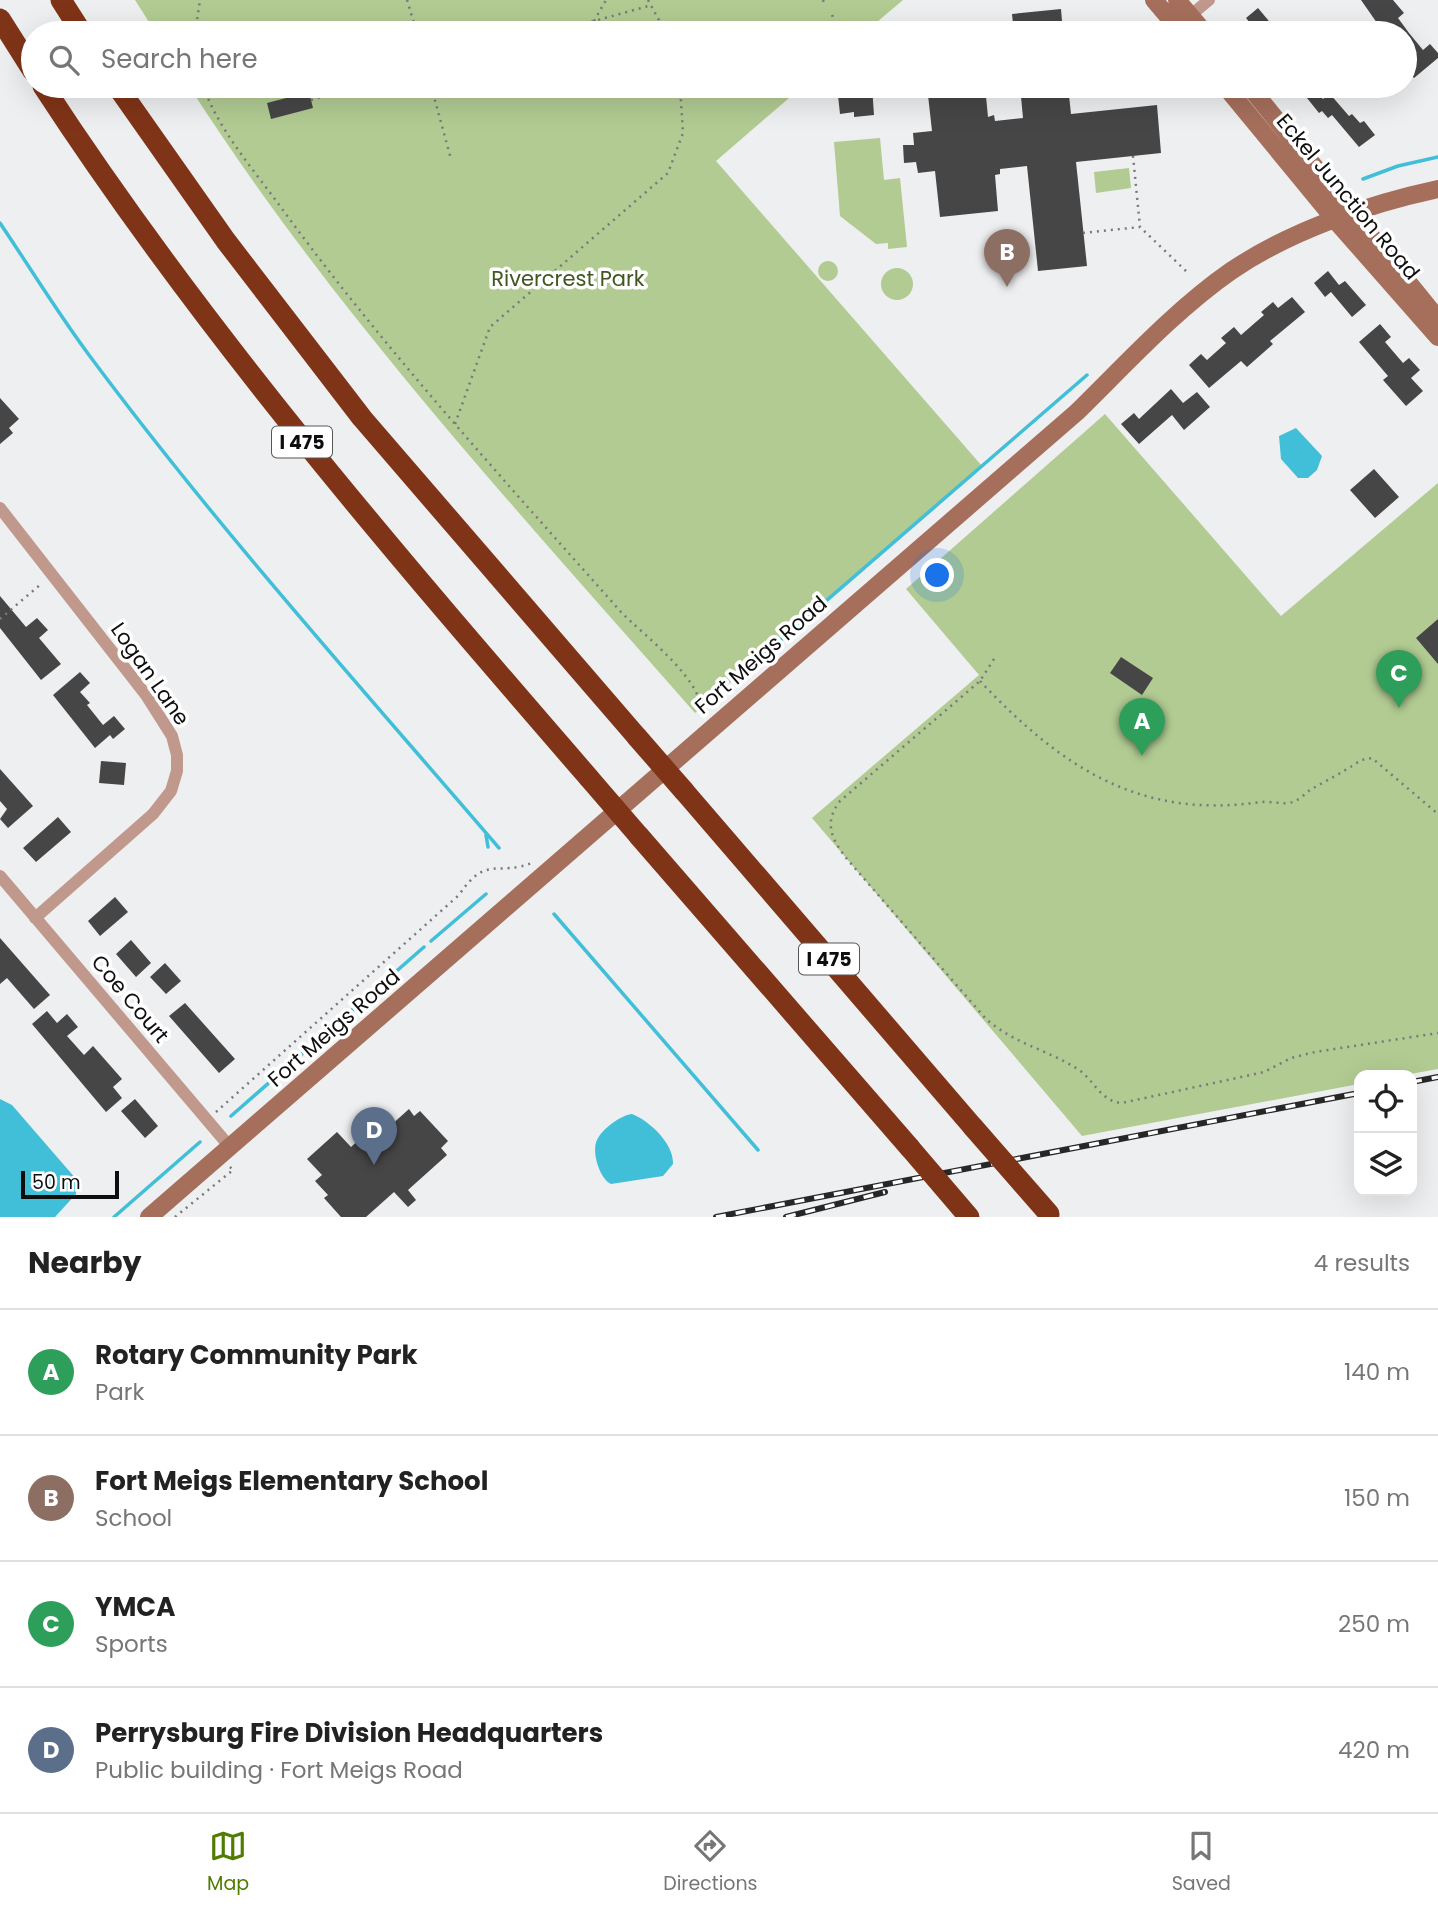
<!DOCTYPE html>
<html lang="en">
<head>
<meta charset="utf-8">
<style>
  :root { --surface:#fff; --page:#f6f6f6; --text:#222; --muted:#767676; --line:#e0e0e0; --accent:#507d01 }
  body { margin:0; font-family:Poppins,sans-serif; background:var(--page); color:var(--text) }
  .controls { position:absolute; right:21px; bottom:21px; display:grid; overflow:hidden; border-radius:14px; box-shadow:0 7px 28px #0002 }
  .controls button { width:63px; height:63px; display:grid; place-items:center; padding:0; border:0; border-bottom:2px solid var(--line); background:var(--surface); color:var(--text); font:35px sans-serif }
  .scale { position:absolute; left:21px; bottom:18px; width:98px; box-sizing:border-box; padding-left:7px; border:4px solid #0e0e0f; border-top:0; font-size:19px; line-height:24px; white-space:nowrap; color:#0e0e0f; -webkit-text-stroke:5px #fff; paint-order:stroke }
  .you { position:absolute; left:938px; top:576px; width:24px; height:24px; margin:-18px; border:5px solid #fff; border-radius:50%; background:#1a73e8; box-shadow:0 0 0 10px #1a73e833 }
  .badge { display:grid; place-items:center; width:46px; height:46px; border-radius:50%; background:var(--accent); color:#fff; font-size:23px; font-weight:700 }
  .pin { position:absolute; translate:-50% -58px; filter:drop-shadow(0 2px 4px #0008) }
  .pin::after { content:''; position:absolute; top:37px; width:24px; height:21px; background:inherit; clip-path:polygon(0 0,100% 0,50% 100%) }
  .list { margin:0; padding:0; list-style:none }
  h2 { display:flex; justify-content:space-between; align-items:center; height:91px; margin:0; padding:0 28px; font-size:30px }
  h2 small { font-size:23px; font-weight:400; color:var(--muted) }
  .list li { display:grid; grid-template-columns:46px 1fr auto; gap:21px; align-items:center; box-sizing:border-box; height:126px; padding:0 28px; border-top:2px solid var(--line) }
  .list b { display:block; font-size:26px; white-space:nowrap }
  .list p { margin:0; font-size:23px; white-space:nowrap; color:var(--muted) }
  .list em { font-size:23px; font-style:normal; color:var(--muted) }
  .icon { flex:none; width:38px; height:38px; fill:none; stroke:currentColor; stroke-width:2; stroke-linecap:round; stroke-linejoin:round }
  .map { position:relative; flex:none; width:1438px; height:1217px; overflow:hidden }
  .search { position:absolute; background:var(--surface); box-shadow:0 7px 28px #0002; left:21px; right:21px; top:21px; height:77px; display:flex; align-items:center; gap:18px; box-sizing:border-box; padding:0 24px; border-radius:38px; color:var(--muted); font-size:26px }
  .sheet { height:595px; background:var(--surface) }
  nav { display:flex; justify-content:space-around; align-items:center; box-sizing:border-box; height:98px; border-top:2px solid var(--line); background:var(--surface); font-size:19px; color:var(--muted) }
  nav a { display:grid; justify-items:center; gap:4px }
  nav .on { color:var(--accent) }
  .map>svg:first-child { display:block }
  .green { fill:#b1cb92 }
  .water { fill:#41bfd8 }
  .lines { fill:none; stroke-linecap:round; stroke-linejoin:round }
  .stream { stroke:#41bfd8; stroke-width:3.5 }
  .building { fill:#474647 }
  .path { stroke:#79797b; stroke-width:2.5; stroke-dasharray:2 5; stroke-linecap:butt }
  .street { stroke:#c0998c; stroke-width:12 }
  .secondary { stroke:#a66f5c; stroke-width:18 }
  .highway { stroke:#803417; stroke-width:21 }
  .rail-casing { stroke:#272728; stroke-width:6 }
  .rail { stroke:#fff; stroke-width:3.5; stroke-dasharray:10; stroke-linecap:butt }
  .highway-bridge { stroke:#803417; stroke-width:21 }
  .labels { text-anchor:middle; stroke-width:7; stroke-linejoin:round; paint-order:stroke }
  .shield { fill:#fff; stroke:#565657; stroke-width:2 }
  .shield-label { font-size:19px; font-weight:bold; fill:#0e0e0f }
  .street-label { font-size:21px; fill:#0e0e0f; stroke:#fff }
  .park-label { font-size:21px; fill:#40571f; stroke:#fff }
</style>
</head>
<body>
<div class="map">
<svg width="1438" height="1217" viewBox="0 0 1438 1217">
  <rect width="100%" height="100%" fill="#eeeff1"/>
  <!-- green -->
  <path class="green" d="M135 0H903L864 33H156Z
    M189 86H803L716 161 982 466 695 713C518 511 334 313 189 86Z
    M880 138 884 180 900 178 907 247 888 249V243L876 244 840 216 834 142Z
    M1129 168 1131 188 1096 193 1094 172Z
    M818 271a10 10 0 1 1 20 0a10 10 0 1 1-20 0Z
    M881 284a16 16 0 1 1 32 0a16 16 0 1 1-32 0Z
    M1105 414 1281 616 1438 483V1069L1405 1075H1359V1084L1082 1136 812 818 979 675 906 589Z"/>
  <!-- water -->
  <path class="water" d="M1296 428 1322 456 1317 470 1308 478H1298L1281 459 1279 436Z
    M0 1099 12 1105 77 1180 76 1194 55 1217H0Z
    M632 1114C650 1121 674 1144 673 1164L663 1176 611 1184C600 1179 591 1152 597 1140 602 1129 621 1115 632 1114Z"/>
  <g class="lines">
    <!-- stream -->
    <path class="stream" d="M1363 179 1398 166 1438 157
      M0 223C29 266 57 312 89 355 216 526 360 686 499 848
      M752 665 1087 375
      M486 835 488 847
      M554 914 758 1150
      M431 941 486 894
      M231 1116 424 947
      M114 1217 200 1142"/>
  </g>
  <!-- building -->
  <path class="building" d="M1361 0H1393L1404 13 1398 18 1409 33 1423 50 1430 44 1438 53V58L1414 78 1405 68V33H1384Z
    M1258 8 1279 33H1248L1254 28 1246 18Z
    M1061 9 1063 33H1014L1012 14Z
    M837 86H872L874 115 854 117V112L840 114Z
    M927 86H985L988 117 994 115 995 121 1023 118 1020 86H1068L1071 114 1157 105 1161 153 1076 162 1087 266 1038 271 1027 166 1000 169V174L995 175 998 211 940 217 935 171 918 173 916 162 904 163 903 145H914L913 133 932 131Z
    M1316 91 1323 99 1330 94 1349 116 1352 114 1360 123 1364 121 1375 135 1359 147 1332 115 1328 118 1322 111 1319 113 1307 98Z
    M309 92 313 108 271 119 267 103Z
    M1328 271 1339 285 1345 281 1366 305 1352 317 1331 292 1325 297 1314 283Z
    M1292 297 1305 312 1270 341 1273 344 1247 367 1241 361 1209 388 1189 365 1201 354 1207 360 1226 343 1221 338 1234 327 1241 335 1264 315 1261 312 1273 302 1278 308Z
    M1380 324 1391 337 1385 342 1403 363 1409 358 1420 370 1411 378 1423 391 1406 406 1383 380 1388 376 1359 342Z
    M1171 389 1183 403 1197 392 1210 407 1184 430 1172 415 1139 444 1121 424 1134 413 1139 419Z
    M0 398 19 419 9 428 13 433 0 444Z
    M1374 469 1399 497 1375 518 1350 490Z
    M0 596 26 627 37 618 48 630 39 638 61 664 41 680 0 628Z
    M1438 619V664L1416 638Z
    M1121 657 1153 678 1142 695 1110 673Z
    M80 672 90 683 80 692 90 703 87 705 103 725 114 716 125 729 113 739 110 735 95 748 53 695Z
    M101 761 126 763 124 785 99 783Z
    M0 769 33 806 8 828 0 819 7 809 0 801Z
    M58 817 71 832 36 862 23 848Z
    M115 897 128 912 100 936 88 921Z
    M0 938 50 995 34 1009 7 978 0 984Z
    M131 940 151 963 136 977 116 954Z
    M165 963 181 981 166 994 150 977Z
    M185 1003 235 1059 219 1073 169 1016Z
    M47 1011 57 1023 67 1014 78 1027 67 1036 84 1055 93 1046 122 1079 113 1087 122 1098 106 1112 32 1024Z
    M135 1099 158 1126 145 1138 121 1111Z
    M409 1109 414 1116 420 1111 448 1141 441 1148 447 1155 408 1190 416 1200 408 1207 394 1192 366 1217H341L324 1198 328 1195 315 1181 322 1175 307 1159 337 1132 351 1147 363 1136 370 1144Z"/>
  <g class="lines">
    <!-- path -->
    <path class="path" d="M407 0 417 33
      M648 0 666 33
      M823 0 824 3
      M832 15 841 33
      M594 21 606 0
      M195 33 200 0
      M551 33 652 5
      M203 86C219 130 252 168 280 206 384 349 503 479 621 612 642 634 711 685 700 718
      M421 86 433 93 437 86
      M433 93 451 159
      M311 100 358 86
      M1133 156 1140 227 1186 271
      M1083 233 1140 227
      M455 424 490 327 668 173 683 133 680 86
      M0 619 41 584
      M994 659 980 681 840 801C823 823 832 840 847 859L986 1019C1016 1045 1049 1050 1079 1070 1094 1080 1101 1102 1122 1103L1264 1072 1291 1058 1315 1052 1438 1033
      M980 681C1060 766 1139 820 1261 802 1271 801 1284 805 1293 802 1299 800 1305 794 1310 790 1327 780 1344 772 1361 760L1372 758 1438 814
      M216 1112 459 895C487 853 498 878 534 862
      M175 1217 233 1170 230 1167"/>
    <!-- street -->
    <path class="street" d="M1185 20 1209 0
      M0 508 146 695 172 736 177 755V771L171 791 153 814 35 918
      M0 876 230 1147"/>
    <!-- secondary -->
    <path class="secondary" d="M1154 0 1182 33
      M1177 0 1205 33
      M1225 86 1336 221 1438 337
      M1249 86 1438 319
      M149 1217 1077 412C1126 364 1175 310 1231 271 1290 231 1368 204 1438 189"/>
    <!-- highway -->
    <path class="highway" d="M61 0 82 33
      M0 19 33 71
      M43 86C204 333 396 555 589 778
      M117 86 226 241 362 418 637 737
      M684 791 973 1127
      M639 836 910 1148"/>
    <!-- rail casing -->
    <g class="rail-casing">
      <path id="rail" d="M1412 1082 1438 1077
        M716 1217 1359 1093
        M786 1217 885 1192"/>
    </g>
    <!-- rail -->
    <use href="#rail" class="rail"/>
    <!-- highway-bridge -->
    <path class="highway-bridge" d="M637 737 684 791
      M589 778 639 836
      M973 1127 1049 1214
      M910 1148 969 1217"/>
  </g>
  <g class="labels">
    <!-- shield labels -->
    <g class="shield">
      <rect x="272" y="426.5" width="60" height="31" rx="5"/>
      <rect x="799" y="943.5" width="60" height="31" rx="5"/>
    </g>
    <g class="shield-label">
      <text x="302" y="449">I 475</text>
      <text x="829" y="966">I 475</text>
    </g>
    <!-- street labels -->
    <g class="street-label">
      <text transform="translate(1348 197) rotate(50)" y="7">Eckel Junction Road</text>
      <text transform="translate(761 655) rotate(-41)" y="7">Fort Meigs Road</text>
      <text transform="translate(150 674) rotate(55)" y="7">Logan Lane</text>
      <text transform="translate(130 999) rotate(50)" y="7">Coe Court</text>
      <text transform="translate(334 1028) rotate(-41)" y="7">Fort Meigs Road</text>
    </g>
    <!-- park labels -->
    <g class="park-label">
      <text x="568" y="286">Rivercrest Park</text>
    </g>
  </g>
</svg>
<div class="controls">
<button><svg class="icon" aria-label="locate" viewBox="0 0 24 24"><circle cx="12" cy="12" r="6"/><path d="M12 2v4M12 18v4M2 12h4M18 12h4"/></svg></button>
<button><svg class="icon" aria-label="layers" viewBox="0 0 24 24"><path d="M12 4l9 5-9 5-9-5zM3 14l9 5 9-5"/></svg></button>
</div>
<div class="scale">50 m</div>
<div class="you"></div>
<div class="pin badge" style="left:1142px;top:756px;background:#2e9e5b">A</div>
<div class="pin badge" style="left:1007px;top:287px;background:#8d6e63">B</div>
<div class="pin badge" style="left:1399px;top:708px;background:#2e9e5b">C</div>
<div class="pin badge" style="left:374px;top:1165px;background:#5c6f8a">D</div>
<div class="search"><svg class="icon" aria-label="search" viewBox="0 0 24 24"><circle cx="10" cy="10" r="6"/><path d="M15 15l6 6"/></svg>Search here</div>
</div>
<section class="sheet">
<h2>Nearby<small>4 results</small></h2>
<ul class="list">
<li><span class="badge" style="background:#2e9e5b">A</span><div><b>Rotary Community Park</b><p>Park</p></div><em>140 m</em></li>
<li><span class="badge" style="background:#8d6e63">B</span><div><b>Fort Meigs Elementary School</b><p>School</p></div><em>150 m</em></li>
<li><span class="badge" style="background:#2e9e5b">C</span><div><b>YMCA</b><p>Sports</p></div><em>250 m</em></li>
<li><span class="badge" style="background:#5c6f8a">D</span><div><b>Perrysburg Fire Division Headquarters</b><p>Public building · Fort Meigs Road</p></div><em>420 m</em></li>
</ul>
</section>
<nav>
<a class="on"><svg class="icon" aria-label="map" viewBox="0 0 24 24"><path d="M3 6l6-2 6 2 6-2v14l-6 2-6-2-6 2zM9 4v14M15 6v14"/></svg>Map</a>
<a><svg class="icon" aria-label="directions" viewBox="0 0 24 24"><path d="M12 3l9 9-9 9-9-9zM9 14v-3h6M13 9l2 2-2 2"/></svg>Directions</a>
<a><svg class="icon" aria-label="saved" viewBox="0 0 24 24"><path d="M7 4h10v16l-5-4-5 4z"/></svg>Saved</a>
</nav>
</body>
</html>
